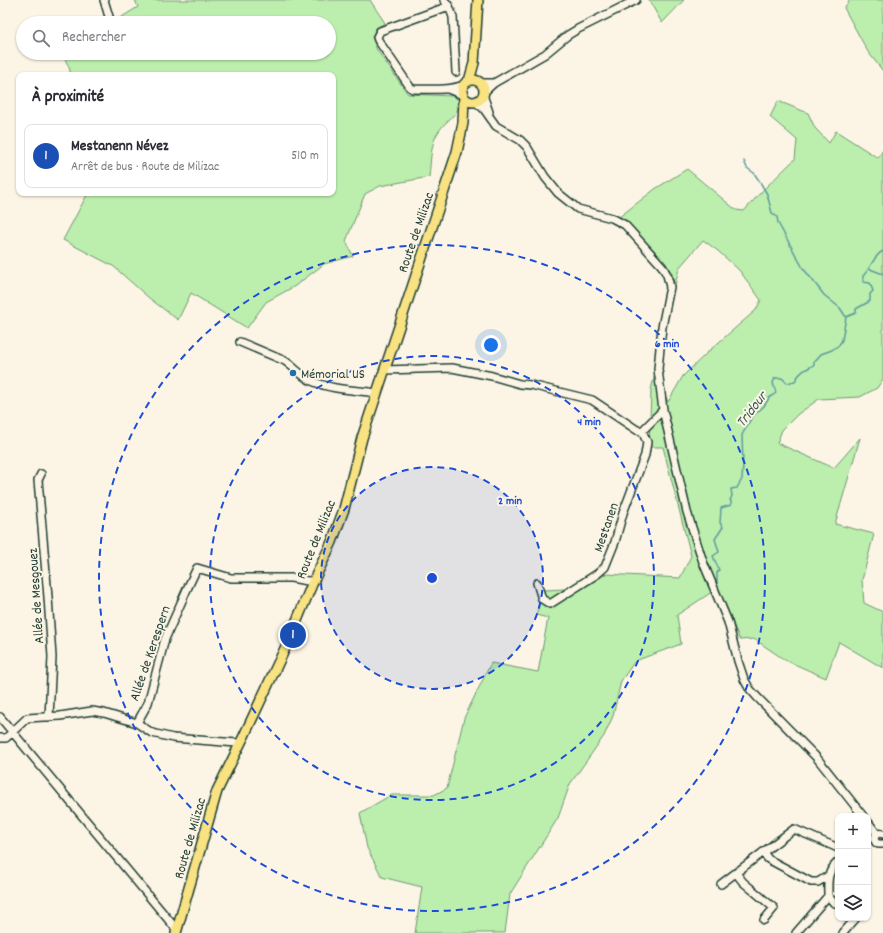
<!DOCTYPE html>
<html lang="fr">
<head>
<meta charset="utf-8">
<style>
  :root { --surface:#fff; --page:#f2f2f3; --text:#2b2b33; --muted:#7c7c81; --line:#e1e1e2; --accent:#7c3aed }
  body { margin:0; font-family:Dekko,sans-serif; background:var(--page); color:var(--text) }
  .controls { position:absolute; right:12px; bottom:12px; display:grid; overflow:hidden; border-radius:8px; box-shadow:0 1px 3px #0004 }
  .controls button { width:36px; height:36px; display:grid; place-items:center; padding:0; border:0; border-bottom:1px solid var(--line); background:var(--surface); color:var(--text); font:20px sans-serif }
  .you { position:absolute; left:491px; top:345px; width:14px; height:14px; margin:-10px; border:3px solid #fff; border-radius:50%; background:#1a73e8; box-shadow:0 0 0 6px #1a73e833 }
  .badge { display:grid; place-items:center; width:26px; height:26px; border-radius:50%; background:var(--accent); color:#fff; font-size:13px; font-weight:700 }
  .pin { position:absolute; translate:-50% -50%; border:2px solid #fff; box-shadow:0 1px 4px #0006 }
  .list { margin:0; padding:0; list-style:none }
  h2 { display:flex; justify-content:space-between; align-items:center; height:52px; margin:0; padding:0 16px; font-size:17px }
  h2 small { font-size:13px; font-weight:400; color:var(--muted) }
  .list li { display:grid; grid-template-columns:26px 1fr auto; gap:12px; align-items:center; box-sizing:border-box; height:64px; margin:0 8px 8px; padding:0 8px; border:1px solid var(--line); border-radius:8px }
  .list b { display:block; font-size:15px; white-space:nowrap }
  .list p { margin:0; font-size:13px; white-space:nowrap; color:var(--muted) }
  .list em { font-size:13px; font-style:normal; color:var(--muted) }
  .icon { flex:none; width:22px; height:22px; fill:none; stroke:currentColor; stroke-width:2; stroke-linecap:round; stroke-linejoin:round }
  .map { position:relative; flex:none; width:883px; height:933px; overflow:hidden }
  .search { position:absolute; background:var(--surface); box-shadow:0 1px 3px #0004; left:16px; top:16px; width:320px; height:44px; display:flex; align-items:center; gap:10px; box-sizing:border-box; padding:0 14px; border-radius:22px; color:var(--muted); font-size:15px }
  .panel { position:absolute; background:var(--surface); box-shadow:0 1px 3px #0004; left:16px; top:72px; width:320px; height:124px; border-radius:8px }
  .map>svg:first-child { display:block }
  .green { fill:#bceeae; stroke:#6e9671 }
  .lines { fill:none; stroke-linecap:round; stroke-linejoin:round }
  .stream { stroke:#5d9b9b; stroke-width:1.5 }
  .minor-casing { stroke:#1f3d34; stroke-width:10 }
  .major-casing { stroke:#1f3d34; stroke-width:12 }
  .minor { stroke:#fcf5e5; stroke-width:7 }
  .major { stroke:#f8e281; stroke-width:9 }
  .ring { fill:none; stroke:#1d4ed8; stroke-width:2; stroke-dasharray:7 5 }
  .poi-dot { fill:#1f6fb2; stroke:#fcf5e5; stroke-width:1.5 }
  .labels { text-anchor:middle; stroke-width:4; stroke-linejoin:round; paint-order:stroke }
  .street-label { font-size:14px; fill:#1f3d34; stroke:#fcf5e5 }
  .poi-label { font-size:14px; fill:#1f3d34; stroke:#fcf5e5; text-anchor:start }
  .water-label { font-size:15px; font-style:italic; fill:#345c56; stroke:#fcf5e5 }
  .centre { fill:#1d4ed8; stroke:#fcf5e5; stroke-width:2 }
  .ring-label { font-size:12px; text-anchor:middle; font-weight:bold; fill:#1d4ed8; stroke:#fcf5e5; stroke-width:4; stroke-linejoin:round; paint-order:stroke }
</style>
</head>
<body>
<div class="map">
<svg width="883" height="933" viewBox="0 0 883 933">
  <rect width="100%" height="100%" fill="#fcf5e5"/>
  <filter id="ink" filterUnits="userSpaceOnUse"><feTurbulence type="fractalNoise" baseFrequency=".025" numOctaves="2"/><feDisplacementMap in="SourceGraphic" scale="8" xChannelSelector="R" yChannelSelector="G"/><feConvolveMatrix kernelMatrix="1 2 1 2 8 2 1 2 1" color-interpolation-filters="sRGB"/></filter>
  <g filter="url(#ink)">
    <!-- green -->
    <path class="green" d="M135 0H370L385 23 376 28 372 37 377 50 408 94 453 96 460 101C458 116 446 120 439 131 430 143 431 162 429 177L380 186 365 194 346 241 353 256 324 264 295 286 266 302 247 328 191 293 178 320 149 298 113 266 63 240 88 193H333V75H71L69 67 62 53H329V23H112L138 7Z
      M649 0H684L662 23Z
      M850 0H883V71L868 52 844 8Z
      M778 101 808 113 815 128 829 143 836 131 878 158 883 150V379L877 388 860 397 819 399 798 414 782 430 777 443 834 468 860 438 835 524 874 534 862 580 864 603 883 612V668L839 642 826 678 785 660 754 639 740 640 718 588 677 615 681 644 635 661 621 681 613 716 604 736 570 784 558 818 510 894 505 933H415L422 887 382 877 367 848 360 813 391 795H434L447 788 464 718 491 663 538 672 548 618 536 615 544 590 583 588 606 574 680 578 691 556 663 447H649L651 390 656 369 668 402 683 376 710 350 756 310 761 300 739 270 718 251 703 240 679 268 675 286C674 282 673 278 672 274 665 259 632 226 618 218L655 189 687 169 736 210 744 211 762 191 795 159 797 140 770 117Z"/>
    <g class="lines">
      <!-- stream -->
      <path class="stream" d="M744 161 747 168 754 173 760 182 767 194 772 213 777 217 778 223 803 268 824 295 840 308 846 317
        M870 269 883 274
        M846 317 856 313V309L870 301V294L873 291 870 283 863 282V276C872 267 872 257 883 251
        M717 586V573L719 570 713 556 719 552 715 539 723 527 720 523 721 508 731 505V501L730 500 732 496 731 489 737 488 742 479 743 466 742 435 752 417 764 406 769 398 776 393 773 383 775 378H782L787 383 795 381C799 372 806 369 814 365V362L821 354 832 350 839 345 842 340 846 317"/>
      <!-- minor casing -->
      <g class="minor-casing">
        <path id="minor" d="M104 0 110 20
          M444 0 449 6 380 31 377 37 378 40 410 87 413 89C430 89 449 91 464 85
          M449 6 453 17 456 72
          M480 83H494
          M448 89 463 95
          M484 92 494 83 545 54 568 35 578 29 636 0
          M483 95 489 112
          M476 102 484 109 496 126 520 140 527 147 545 177 558 193 578 209 612 218 625 225 662 266 667 275 670 287 662 327 658 369 663 410 687 512 703 562 728 622 738 661 744 679 749 688 757 697 817 758 863 816
          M240 342 285 361C294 367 301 376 312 381 332 390 356 390 376 393
          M384 370 452 368 492 376 520 384 531 385 592 400 637 430 642 431
          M642 431 663 410
          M41 474 38 480 48 597 52 657 49 717
          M537 583 542 599 550 604 597 574 605 567 615 542 623 513 645 455 647 442 642 431
          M0 717 177 930
          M137 723 148 703 165 639 188 587 197 568 231 578H291L313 582
          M0 738H6L27 718 60 716 92 711 104 713 137 723 152 733 173 738 237 743 240 745
          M868 822 877 834
          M883 834C875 831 871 840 878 844H883
          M763 852 768 859 811 882H818L828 876
          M736 873 743 882 774 908 764 920
          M721 884 794 829 838 848
          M828 896C828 881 826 873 838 862
          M828 896 834 903H838
          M796 933 828 896
          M843 933 856 918"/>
      </g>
      <!-- major casing -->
      <g class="major-casing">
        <path id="major" d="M462 91a11 11 0 1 1 22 0a11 11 0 1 1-22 0Z
          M469 81 474 63 478 0
          M176 933 217 791 244 736 288 642 313 582 332 542 344 509 362 438 457 152 463 123 464 98"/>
      </g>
      <!-- minor -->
      <use href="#minor" class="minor"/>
      <!-- major -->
      <use href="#major" class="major"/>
    </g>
  </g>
  <!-- distance rings -->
  <circle cx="432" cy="578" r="111" fill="#1d4ed8" fill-opacity=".12"/>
  <g class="ring">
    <circle cx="432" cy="578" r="111"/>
    <circle cx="432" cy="578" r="222"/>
    <circle cx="432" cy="578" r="333"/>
  </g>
  <!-- markers -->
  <circle class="poi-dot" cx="293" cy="373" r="4"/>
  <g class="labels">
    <!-- street labels -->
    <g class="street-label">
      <text transform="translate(415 232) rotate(-71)" y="5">Route de Milizac</text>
      <text transform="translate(605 527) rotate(-71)" y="5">Mestanen</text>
      <text transform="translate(315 539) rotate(-68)" y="5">Route de Milizac</text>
      <text transform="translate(35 596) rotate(-94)" y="5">Allée de Mesgouez</text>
      <text transform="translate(149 653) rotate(-71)" y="5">Allée de Kerespern</text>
      <text transform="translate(189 838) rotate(-74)" y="5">Route de Milizac</text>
    </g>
    <!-- poi labels -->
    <g class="poi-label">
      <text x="301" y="378">Mémorial US</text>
    </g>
    <!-- water labels -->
    <g class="water-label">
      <text transform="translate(751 409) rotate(-52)" y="5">Tridour</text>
    </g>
  </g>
  <circle cx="432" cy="578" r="6" class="centre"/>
  <g class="ring-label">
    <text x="667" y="347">6 min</text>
    <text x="589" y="425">4 min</text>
    <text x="510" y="504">2 min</text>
  </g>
</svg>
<div class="controls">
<button>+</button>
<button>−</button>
<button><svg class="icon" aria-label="layers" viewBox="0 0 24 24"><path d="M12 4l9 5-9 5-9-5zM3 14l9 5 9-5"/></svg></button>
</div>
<div class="you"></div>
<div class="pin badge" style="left:293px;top:635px;background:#1a4fb4">1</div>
<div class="search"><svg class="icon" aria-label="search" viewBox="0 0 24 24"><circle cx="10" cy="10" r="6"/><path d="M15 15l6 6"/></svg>Rechercher</div>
<section class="panel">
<h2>À proximité<small></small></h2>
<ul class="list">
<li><span class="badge" style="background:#1a4fb4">1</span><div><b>Mestanenn Névez</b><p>Arrêt de bus · Route de Milizac</p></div><em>510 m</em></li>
</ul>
</section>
</div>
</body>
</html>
